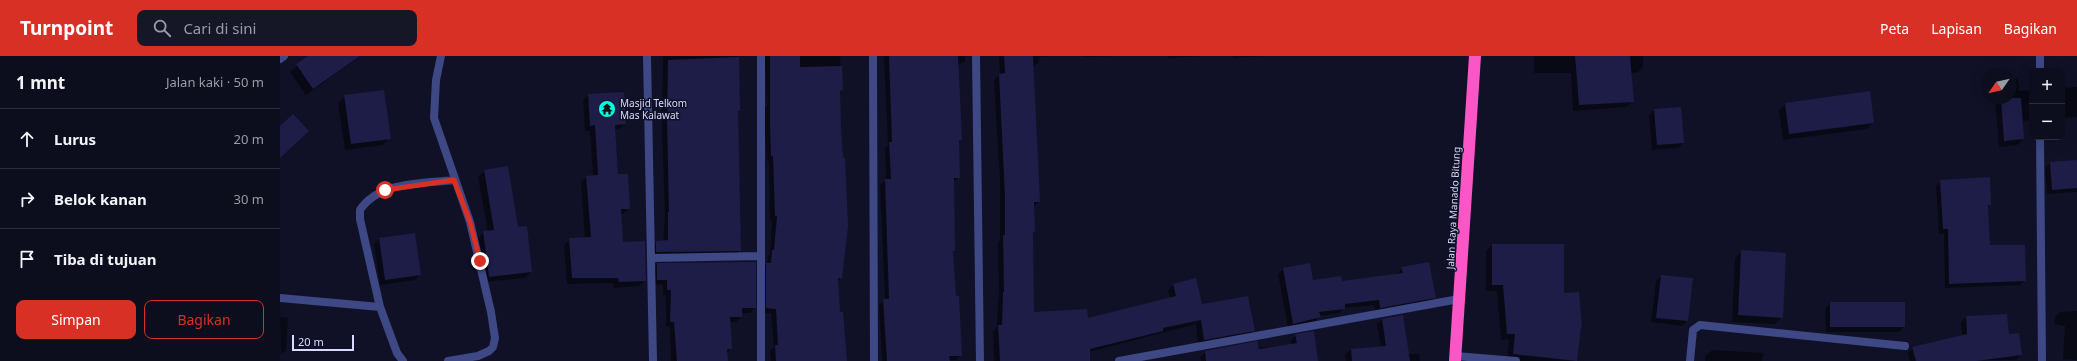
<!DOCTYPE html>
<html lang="id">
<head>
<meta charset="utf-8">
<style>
  :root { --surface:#0c0d1d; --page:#151626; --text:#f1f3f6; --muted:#9a9ca4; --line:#2c2d3b; --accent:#d93025 }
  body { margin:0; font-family:"Noto Sans",sans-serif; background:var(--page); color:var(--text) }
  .controls { position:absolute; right:12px; top:12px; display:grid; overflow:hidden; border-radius:8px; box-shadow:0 4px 16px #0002 }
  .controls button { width:36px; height:36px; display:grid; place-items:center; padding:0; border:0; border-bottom:1px solid var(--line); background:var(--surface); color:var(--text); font:20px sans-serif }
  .compass { position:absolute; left:1701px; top:12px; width:36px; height:36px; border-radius:50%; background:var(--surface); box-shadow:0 4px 16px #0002; rotate:236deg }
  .scale { position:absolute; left:12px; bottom:10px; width:62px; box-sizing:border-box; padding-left:4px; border:2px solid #d8dbfe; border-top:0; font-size:11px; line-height:14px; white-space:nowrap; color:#d8dbfe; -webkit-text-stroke:3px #101127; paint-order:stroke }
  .stop { position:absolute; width:12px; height:12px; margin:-9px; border:3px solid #d93025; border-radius:50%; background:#fff }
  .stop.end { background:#d93025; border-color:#fff; box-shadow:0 1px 4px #0008 }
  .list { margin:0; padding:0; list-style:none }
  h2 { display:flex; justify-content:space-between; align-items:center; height:52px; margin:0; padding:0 16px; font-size:17px }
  h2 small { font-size:13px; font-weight:400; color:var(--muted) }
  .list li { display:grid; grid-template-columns:26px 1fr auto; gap:12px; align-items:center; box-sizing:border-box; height:60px; padding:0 16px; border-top:1px solid var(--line) }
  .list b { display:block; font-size:15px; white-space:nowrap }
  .list em { font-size:13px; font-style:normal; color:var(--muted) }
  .actions { display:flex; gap:8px; padding:12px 16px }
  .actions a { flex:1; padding:9px 0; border:1px solid var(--accent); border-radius:8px; text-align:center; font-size:14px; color:var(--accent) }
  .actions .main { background:var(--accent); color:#fff }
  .icon { flex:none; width:22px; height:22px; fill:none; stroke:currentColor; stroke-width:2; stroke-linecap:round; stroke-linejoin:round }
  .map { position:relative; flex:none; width:1797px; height:305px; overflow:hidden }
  header { display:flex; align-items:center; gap:24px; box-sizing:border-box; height:56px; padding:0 20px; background:var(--accent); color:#fff }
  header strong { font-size:19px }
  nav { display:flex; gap:22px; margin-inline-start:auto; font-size:14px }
  .search { width:280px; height:36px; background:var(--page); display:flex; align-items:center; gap:10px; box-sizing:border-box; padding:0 14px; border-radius:8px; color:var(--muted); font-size:15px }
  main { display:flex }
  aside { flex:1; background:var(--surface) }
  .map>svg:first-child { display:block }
  .shadow { fill:#0007 }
  .building { fill:#1d1d48 }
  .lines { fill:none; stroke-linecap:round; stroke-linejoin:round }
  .lane { stroke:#3d4885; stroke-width:8 }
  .street { stroke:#3d4885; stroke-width:8 }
  .highway { stroke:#fb56c6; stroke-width:12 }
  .route { stroke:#d93025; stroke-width:5 }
  .labels { text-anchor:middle; stroke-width:3; stroke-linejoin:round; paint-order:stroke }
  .poi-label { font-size:10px; fill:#d8dbfe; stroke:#101127; text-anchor:start }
  .street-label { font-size:10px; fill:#d8dbfe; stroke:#101127 }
</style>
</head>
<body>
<header>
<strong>Turnpoint</strong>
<div class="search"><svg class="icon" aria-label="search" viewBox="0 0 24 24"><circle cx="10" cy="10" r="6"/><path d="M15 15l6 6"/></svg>Cari di sini</div>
<nav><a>Peta</a><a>Lapisan</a><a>Bagikan</a></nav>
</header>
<main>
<aside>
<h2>1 mnt<small>Jalan kaki · 50 m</small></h2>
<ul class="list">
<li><svg class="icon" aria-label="ahead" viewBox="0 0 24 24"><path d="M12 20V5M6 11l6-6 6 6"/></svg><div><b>Lurus</b></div><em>20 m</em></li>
<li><svg class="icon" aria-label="right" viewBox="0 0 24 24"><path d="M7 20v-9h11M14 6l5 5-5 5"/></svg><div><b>Belok kanan</b></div><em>30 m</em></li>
<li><svg class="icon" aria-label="arrive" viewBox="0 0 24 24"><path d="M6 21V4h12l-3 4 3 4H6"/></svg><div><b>Tiba di tujuan</b></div></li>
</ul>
<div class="actions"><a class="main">Simpan</a><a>Bagikan</a></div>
</aside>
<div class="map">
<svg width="1797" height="305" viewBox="0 0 1797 305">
  <rect width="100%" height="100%" fill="#101127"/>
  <!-- shadow -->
  <path class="shadow" d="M29 0H81L26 39 10 16Z
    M383 0H458L459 55 457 57 460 194 455 199 372 201V191L377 186H383L385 161 382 71Z
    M485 0H560L562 34 559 37 561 222 557 226 561 305H491L490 295 494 291 491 257H482V213L487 207 488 200 490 198 492 165H490L489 105H487L485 76 484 52 487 50Z
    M604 0H685V5L677 10 681 83 678 86 679 121 674 126V195L672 197 681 299 676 304 602 305 599 249 605 244 600 129 606 124 605 92 608 89Z
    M719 0H769L759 1V6L752 12 759 146 754 151V176L752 178 753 257 807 263 890 242 888 234 894 228 921 249 974 274 969 280 918 289 916 268 809 296V305H714L713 275 717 271 718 242 719 241 718 186 720 184V126L714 24 720 18Z
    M802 0H842L803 1Z
    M888 0H925L888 2Z
    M953 0H985L953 2Z
    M1254 0H1363V11L1357 17H1351L1353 45 1347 51 1293 55 1291 17H1254Z
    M1738 23 1739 35 1752 34V64L1742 65 1743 83 1737 89 1719 91 1715 42H1731V24Z
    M1797 31V61L1782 62V32Z
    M309 39 345 68 339 73 335 74 338 119 349 153 343 158H340L342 187 365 225 359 230 334 232 333 227 287 228 284 189 290 183H305L301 126 307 121 313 120 310 75H305L303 44Z
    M65 40 109 82 103 89 65 94 58 47Z
    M1506 48 1593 66 1587 73 1503 84 1499 54Z
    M1374 54 1403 87 1398 92 1372 94 1369 59Z
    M1797 105V136L1767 138 1765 112 1770 107Z
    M205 115 237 172 251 216 245 222 203 226 198 182 204 176H208L198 121Z
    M1661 125 1710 148 1707 151 1709 190 1745 224 1740 229 1665 232 1664 178H1659L1656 130Z
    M134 178 140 219 135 224 100 229 94 188 99 183Z
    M1212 189 1283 238 1299 273 1296 305H1227L1229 283 1221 284 1217 235H1206V195Z
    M1462 195 1502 261 1495 268 1452 266 1455 202Z
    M377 208 474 252 470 257H461V261L456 266H449L451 293 446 297 447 305H391L390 271 386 270V239H383V228L372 229V213Z
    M1122 212 1155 241 1150 246 1095 256 1094 249 1064 252 1059 257 1039 260 1034 266 1008 272 998 218 1003 213 1033 225 1061 226 1117 219Z
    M1381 220 1412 223 1407 265 1402 270 1371 266 1376 225Z
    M1550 247 1624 271 1619 276H1546L1545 252Z
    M1797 255V304L1783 303 1785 270 1774 268 1775 261 1780 256Z
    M1726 259 1728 279 1741 299 1736 304 1630 305 1628 297 1633 292 1682 280 1681 266 1686 261Z
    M1122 260 1128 298H1139L1140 305H1066L1065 299 1070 294 1101 291 1097 268 1102 264Z
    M0 261 8 262 6 294 1 299Z
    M1016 279 1037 305H921L920 301 926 296 1011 289V284Z
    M1432 294 1483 297 1482 305H1425V301Z"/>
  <!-- building -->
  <path class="building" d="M28 0H80L33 33 16 8Z
    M490 0H520V11L562 10 563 34 560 35 561 73 563 102H565L568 170 562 223 558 222 560 256H563L567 305H496L495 289H498L496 253 486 252V207H491L492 194H494L497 160H495L493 100H491L490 70Z
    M609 0H678L682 84H679L680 122H674L675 195H673L676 240H679L682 300H669L670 305H607L603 243H609L605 123H611L609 86H612Z
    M724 0H753L760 146H754L755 176H753L754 256 807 253 808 262 896 240 893 228 916 222 922 248 968 240 975 275 924 284 921 264 883 272V275L810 293V305H720L718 269H722L723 236H724L723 179H725V141L719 18 725 17Z
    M1295 0H1350L1354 46 1299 49Z
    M459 1 460 55H458L461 195 376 196V185L388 184V156H389L387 65 388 4Z
    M104 34 111 83 71 88 64 39Z
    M1590 35 1594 67 1509 78 1505 47Z
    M344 36 346 68 335 69 338 118H348L350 153H341L343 186 365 185 366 225 339 226 338 222H292L289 182 311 181 306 120 318 119 315 69 310 70 308 38Z
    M1721 42H1741L1744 83 1724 85Z
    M1401 51 1404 87 1377 89 1374 53Z
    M13 58 29 75 0 102V70Z
    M1797 104V132L1772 134 1770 106Z
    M228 110 238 171 247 170 252 216 209 221 203 175 214 174 204 114Z
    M1710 121 1711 149H1708L1710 189H1745L1746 225 1669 228 1668 173H1663L1660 124Z
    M135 177 141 219 105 224 99 182Z
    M1212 188H1284V237L1299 236 1302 271H1301L1297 305 1233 298 1235 278H1227L1223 229H1212Z
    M1461 194 1506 197 1503 262 1458 259Z
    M476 206V252H462V261H450L452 293H447L448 305H397L394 266H390L391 234H387V224H377V207Z
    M1149 206 1156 242 1100 252 1099 244 1065 248V253L1039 256 1041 261 1013 268 1003 212 1030 207 1033 224 1061 220 1062 225 1123 217 1121 211Z
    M1381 219 1413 222 1408 265 1376 262Z
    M1550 246H1625V271H1550Z
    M1727 258 1729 278 1739 277 1742 299 1696 305H1636L1632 291 1687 278 1686 260Z
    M1123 259 1130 305H1072L1071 293 1106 290 1102 263Z
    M1034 275 1038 305H926L925 295 977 285 979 293 1017 287 1015 278Z"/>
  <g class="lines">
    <!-- lane -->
    <path class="lane" d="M0 3 4 0"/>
    <!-- street -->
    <path class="street" d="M161 0 156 24 154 62 190 166 211 256 215 282 213 291 209 295 198 300 168 305
      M367 0 373 305
      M593 0 594 305
      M696 0 700 305
      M1760 0V15
      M1760 81 1762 305
      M371 202 481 200
      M0 242 100 251
      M1176 300 1236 305
      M123 305 117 297 100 251 80 163V154C99 125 143 128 174 124
      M481 305V0
      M839 305 1179 243
      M1410 305 1413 274 1420 269 1625 290"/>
    <!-- highway -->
    <path class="highway" d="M1175 305 1195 0"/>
  </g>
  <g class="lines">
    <!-- route -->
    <path class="route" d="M105 134 174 124 190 166 200 205"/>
  </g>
  <!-- icons -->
  <defs>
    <g id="temple-disc" transform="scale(0.9)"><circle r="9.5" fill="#09f8e0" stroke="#101127"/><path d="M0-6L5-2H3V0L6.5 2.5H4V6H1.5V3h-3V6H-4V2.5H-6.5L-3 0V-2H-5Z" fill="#111"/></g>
  </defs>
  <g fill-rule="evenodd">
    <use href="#temple-disc" x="327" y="53"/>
  </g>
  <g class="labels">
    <!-- poi labels -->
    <g class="poi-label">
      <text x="340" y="51">Masjid Telkom<tspan x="340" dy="12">Mas Kalawat</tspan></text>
    </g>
    <!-- street labels -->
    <g class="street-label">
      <text transform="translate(1173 152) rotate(-87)" y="4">Jalan Raya Manado Bitung</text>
    </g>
  </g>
</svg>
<div class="controls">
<button>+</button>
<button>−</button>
</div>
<svg class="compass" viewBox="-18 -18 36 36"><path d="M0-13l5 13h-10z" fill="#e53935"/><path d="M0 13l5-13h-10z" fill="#9a9ca4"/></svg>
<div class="scale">20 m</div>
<div class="stop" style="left:105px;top:134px"></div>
<div class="stop end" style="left:200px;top:205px"></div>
</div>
</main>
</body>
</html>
